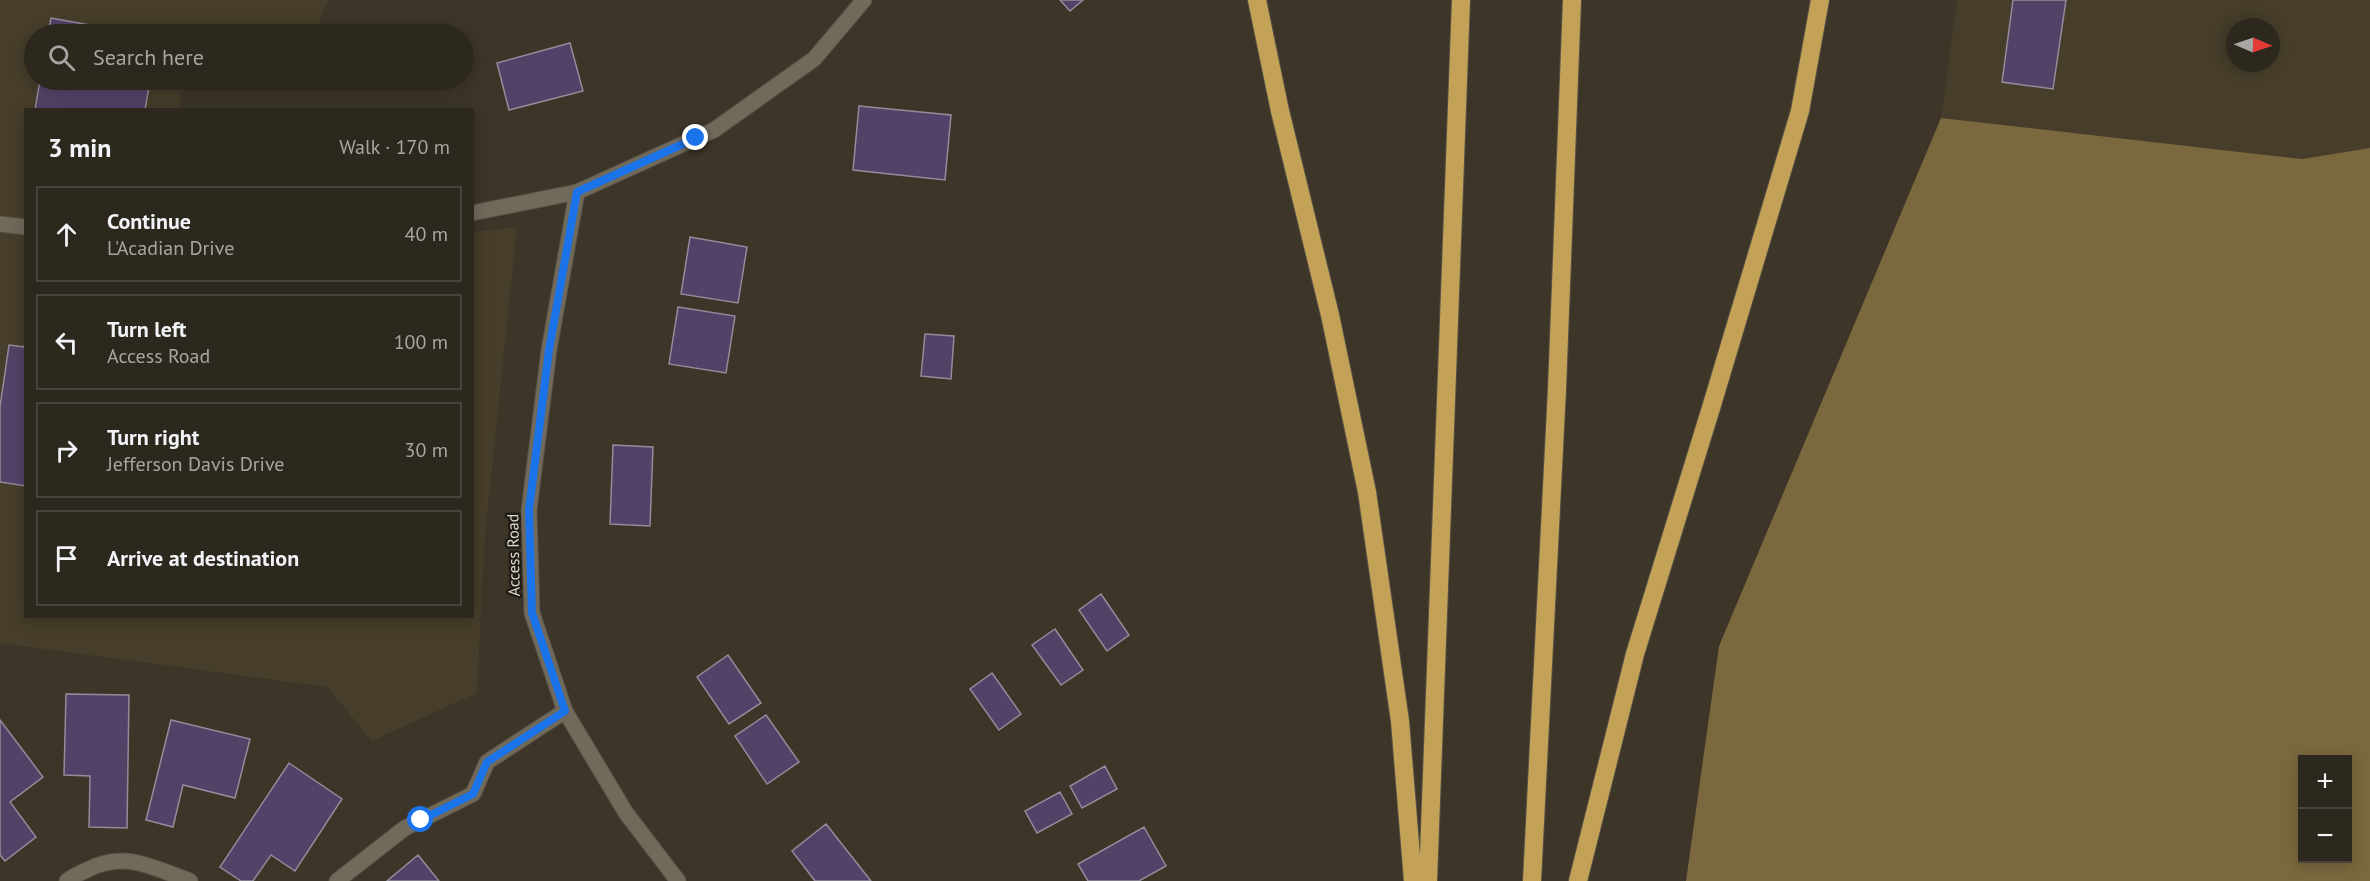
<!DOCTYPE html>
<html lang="en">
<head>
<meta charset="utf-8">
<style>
  :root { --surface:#2d281e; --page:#39342b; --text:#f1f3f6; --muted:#a7a6a4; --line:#48443c }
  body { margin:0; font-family:"PT Sans",sans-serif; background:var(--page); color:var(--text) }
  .controls { position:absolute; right:18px; bottom:18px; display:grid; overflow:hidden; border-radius:0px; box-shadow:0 3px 15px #0003 }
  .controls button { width:54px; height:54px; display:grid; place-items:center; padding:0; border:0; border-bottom:2px solid var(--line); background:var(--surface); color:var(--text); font:30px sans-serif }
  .compass { position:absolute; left:2226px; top:18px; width:54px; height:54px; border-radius:50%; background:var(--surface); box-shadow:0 3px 15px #0003; rotate:92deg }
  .stop { position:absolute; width:18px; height:18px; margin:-14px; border:4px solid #1a73e8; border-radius:50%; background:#fff }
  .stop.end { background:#1a73e8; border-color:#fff; box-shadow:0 2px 6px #0008 }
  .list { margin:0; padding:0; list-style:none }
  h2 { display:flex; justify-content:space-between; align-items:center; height:78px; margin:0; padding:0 24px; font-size:26px }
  h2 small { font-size:20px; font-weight:400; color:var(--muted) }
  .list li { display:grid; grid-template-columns:39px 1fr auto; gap:18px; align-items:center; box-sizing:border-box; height:96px; margin:0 12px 12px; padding:0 12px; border:2px solid var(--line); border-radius:0px }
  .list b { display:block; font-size:22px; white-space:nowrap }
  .list p { margin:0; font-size:20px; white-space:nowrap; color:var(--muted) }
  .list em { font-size:20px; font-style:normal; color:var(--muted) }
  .icon { flex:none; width:33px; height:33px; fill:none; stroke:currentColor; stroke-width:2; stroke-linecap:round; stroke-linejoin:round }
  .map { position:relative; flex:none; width:2370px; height:881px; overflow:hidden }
  .search { position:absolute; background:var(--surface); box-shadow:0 3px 15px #0003; left:24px; top:24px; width:450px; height:66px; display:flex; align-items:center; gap:15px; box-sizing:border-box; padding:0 21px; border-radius:33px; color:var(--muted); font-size:22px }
  .panel { position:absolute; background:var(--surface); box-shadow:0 3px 15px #0003; left:24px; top:108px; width:450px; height:510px; border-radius:0px }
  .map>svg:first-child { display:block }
  .built { fill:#463d2a; fill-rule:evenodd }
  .forest { fill:#7b683e; fill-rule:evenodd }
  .building { fill:#534267; stroke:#928c9b; stroke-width:1.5 }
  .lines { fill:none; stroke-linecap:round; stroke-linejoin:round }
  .minor-casing { stroke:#575246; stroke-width:17 }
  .motorway-casing { stroke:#575246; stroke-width:20 }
  .minor { stroke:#716a5b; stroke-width:15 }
  .motorway { stroke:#c3a257; stroke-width:18 }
  .route { stroke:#1a73e8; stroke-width:8 }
  .labels { text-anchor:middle; stroke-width:5; stroke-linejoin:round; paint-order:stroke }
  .street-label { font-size:16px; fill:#dedad2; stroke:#201d17 }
</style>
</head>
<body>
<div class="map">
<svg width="2370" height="881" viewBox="0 0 2370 881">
  <rect width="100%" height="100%" fill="#3c3528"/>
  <!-- built -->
  <path class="built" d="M0 0H328L315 34H34V80H182L179 109 26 110V616H472L473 232 517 227 485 535 477 693 372 741 327 687 0 643Z
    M1957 0H2370V148L2302 159 1941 118ZM2235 27H2271V63H2235Z"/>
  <!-- forest -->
  <path class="forest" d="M1941 118 2302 159 2370 148V881H1686L1719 646ZM2302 760H2348V858H2302Z"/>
  <!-- building -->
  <path class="building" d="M1060 0H1083L1070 11Z
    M2013 0H2066L2053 89 2002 82Z
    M51 18 139 34H48Z
    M570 43 583 91 509 110 497 63Z
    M40 80H150L145 110H35Z
    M859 106 951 115 945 180 853 170Z
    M690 237 747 247 738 303 681 294Z
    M678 307 735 316 726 373 669 364Z
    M925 334 954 336 951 379 921 376Z
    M26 339V486L0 482V407L9 345 24 347Z
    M613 445 653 447 650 526 610 524Z
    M1101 594 1129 635 1107 651 1079 610Z
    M1055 629 1083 670 1061 685 1032 645Z
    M728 655 761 703 729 724 697 677Z
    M992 673 1021 714 999 730 970 689Z
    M66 694 129 695 127 828 89 827 90 776 64 775Z
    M766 715 799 762 767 784 735 736Z
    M0 720 43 777 10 802 36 837 5 861 0 855Z
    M171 720 250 739 235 798 183 785 173 827 146 820Z
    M289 763 342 799 295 871 271 855 253 881H241L220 867Z
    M1105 766 1117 789 1082 808 1070 786Z
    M1060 792 1072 814 1037 833 1025 811Z
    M826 824 871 881H815L792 851Z
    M1144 827 1166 866 1139 881H1088L1078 864Z
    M418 855 439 881H387Z"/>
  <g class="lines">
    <!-- minor casing -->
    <g class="minor-casing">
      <path id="minor" d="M577 192 549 350 529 510 532 613 565 711 626 813 678 881
        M472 213 577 192 714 130 814 59 864 0
        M0 224 26 227
        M67 881C73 876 80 873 87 870 126 850 153 868 190 881
        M337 881 405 828 473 794 487 762 565 711"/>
    </g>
    <!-- motorway casing -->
    <g class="motorway-casing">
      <path id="motorway" d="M1257 0 1280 111 1330 315 1367 492 1400 721 1413 881
        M1428 881 1461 0
        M1532 881 1557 389 1572 0
        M1578 881 1635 654 1711 408 1800 111 1820 0"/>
    </g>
    <!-- minor -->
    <use href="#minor" class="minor"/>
    <!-- motorway -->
    <use href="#motorway" class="motorway"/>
  </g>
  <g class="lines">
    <!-- route -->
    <path class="route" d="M421 820 473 794 487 762 565 711 532 613 529 510 549 350 577 192 696 138"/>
  </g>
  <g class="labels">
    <!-- street labels -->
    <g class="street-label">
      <text transform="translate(513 555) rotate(-91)" y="6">Access Road</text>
    </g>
  </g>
</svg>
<div class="controls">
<button>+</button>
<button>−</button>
</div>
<svg class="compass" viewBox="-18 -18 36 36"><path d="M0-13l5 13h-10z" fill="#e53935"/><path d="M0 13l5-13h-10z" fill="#a7a6a4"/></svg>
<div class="stop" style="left:421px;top:820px"></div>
<div class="stop end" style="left:696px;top:138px"></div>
<div class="search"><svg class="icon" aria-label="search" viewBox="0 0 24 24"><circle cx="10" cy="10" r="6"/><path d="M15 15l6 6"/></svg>Search here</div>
<section class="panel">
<h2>3 min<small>Walk · 170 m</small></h2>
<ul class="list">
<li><svg class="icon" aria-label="ahead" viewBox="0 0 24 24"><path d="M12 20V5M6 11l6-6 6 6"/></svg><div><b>Continue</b><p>L'Acadian Drive</p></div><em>40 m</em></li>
<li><svg class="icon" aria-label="left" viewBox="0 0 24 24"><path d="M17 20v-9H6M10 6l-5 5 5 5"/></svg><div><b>Turn left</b><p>Access Road</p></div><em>100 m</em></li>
<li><svg class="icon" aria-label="right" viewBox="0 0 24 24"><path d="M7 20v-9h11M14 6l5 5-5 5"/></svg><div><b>Turn right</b><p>Jefferson Davis Drive</p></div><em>30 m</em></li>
<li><svg class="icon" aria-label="arrive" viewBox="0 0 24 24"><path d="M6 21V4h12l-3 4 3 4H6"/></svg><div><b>Arrive at destination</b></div></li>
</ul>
</section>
</div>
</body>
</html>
